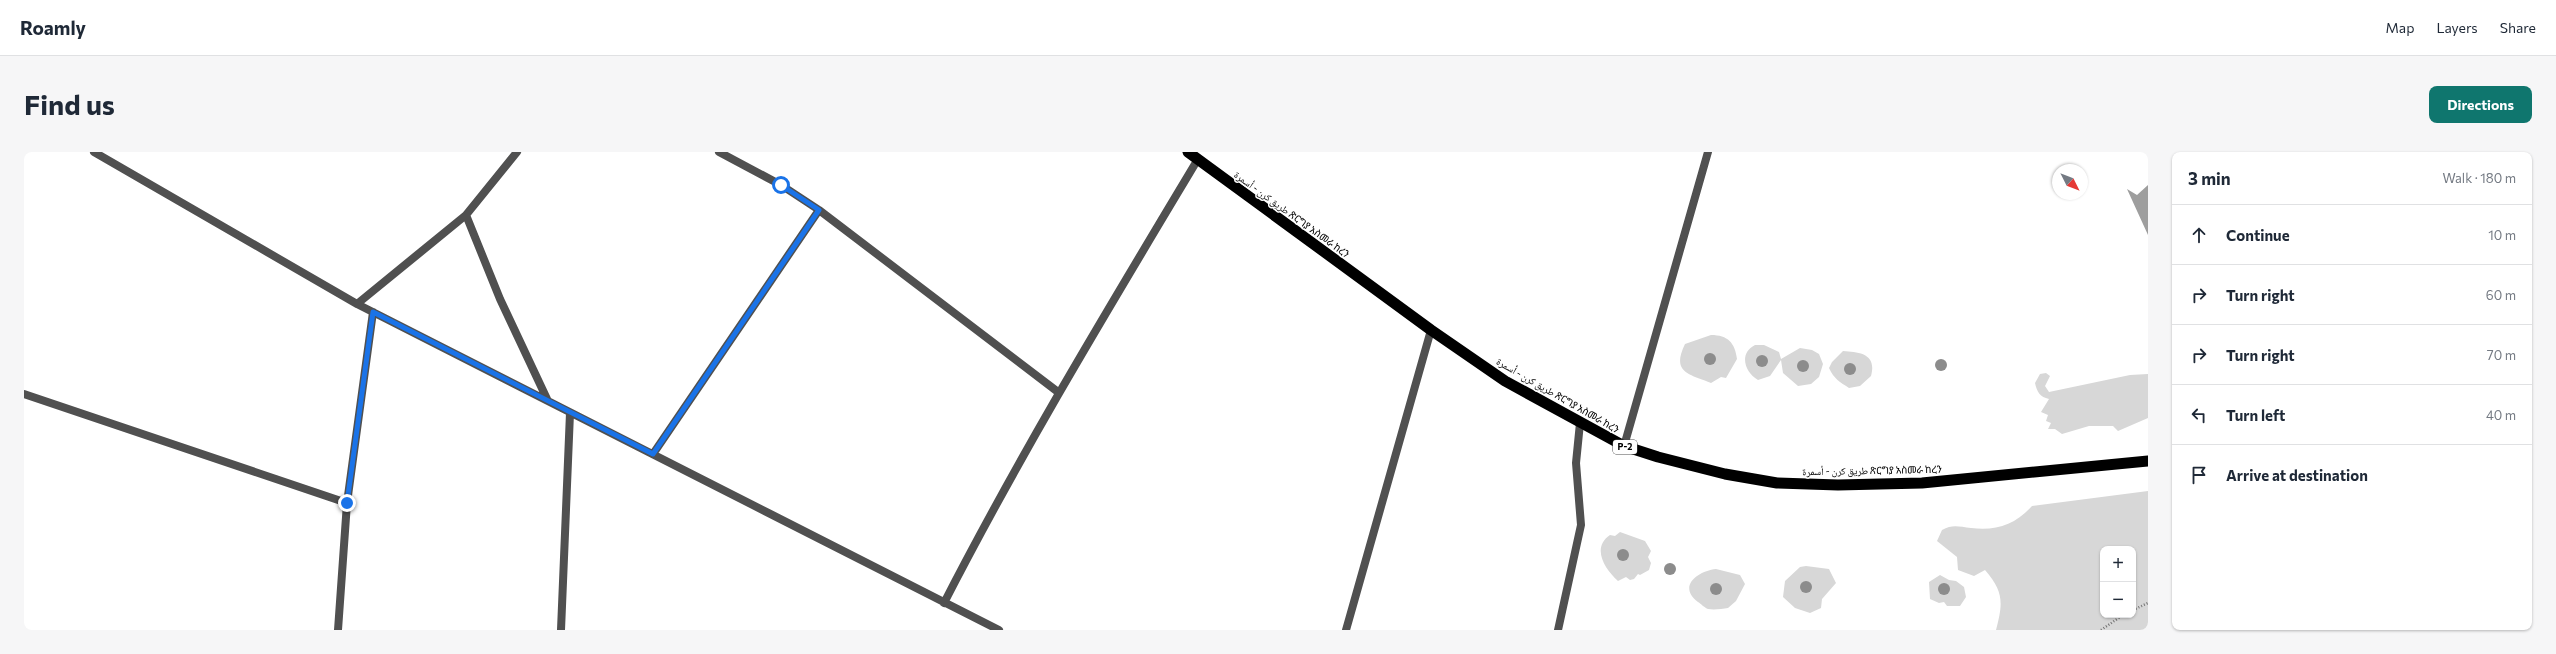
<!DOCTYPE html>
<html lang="en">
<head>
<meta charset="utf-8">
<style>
  :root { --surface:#fff; --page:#f6f6f7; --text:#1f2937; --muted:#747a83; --line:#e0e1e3; --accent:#0f766e }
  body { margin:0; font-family:Commissioner,"Noto Naskh Arabic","Noto Sans Ethiopic",sans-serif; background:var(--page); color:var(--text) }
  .controls { position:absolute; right:12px; bottom:12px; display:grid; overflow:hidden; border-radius:8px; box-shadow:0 1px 3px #0004 }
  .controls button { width:36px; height:36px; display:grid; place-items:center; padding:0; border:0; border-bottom:1px solid var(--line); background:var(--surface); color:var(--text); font:20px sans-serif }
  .compass { position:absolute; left:2028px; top:12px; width:36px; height:36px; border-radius:50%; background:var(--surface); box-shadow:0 1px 3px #0004; rotate:132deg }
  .stop { position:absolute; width:12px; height:12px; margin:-9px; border:3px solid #1a73e8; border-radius:50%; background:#fff }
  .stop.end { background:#1a73e8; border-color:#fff; box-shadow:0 1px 4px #0008 }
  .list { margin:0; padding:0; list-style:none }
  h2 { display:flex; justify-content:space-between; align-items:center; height:52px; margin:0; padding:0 16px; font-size:17px }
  h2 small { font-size:13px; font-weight:400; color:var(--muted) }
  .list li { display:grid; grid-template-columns:26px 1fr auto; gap:12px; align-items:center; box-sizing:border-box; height:60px; padding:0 16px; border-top:1px solid var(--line) }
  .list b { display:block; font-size:15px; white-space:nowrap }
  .list em { font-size:13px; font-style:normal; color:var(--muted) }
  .icon { flex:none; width:22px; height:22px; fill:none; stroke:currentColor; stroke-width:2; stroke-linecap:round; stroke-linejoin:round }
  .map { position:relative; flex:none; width:2124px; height:478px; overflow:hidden; border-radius:8px }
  header { display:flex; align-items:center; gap:24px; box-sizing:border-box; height:56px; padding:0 20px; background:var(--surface); border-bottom:1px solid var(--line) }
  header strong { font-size:19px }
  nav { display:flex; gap:22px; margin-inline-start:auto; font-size:14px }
  .intro { display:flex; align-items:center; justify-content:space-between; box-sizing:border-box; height:96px; padding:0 24px }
  h1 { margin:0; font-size:28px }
  .button { padding:10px 18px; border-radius:8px; background:var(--accent); color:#fff; font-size:14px; font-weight:700 }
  main { display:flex; gap:24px; padding:0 24px }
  aside { flex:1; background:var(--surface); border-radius:8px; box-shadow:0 1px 3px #0004 }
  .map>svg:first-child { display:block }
  .green { fill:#d7d7d7; fill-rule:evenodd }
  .water { fill:#9e9e9e }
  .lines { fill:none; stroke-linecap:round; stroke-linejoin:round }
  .path { stroke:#727272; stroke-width:2.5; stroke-dasharray:1 2; stroke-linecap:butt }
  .minor { stroke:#505050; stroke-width:8 }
  .trunk { stroke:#000; stroke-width:11 }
  .tree { fill:#8c8c8c }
  .route { stroke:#1a73e8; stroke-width:5 }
  .labels { text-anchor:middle; stroke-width:3; stroke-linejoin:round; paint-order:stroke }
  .shield { fill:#fff; stroke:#4c4c4c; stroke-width:1 }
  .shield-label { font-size:9px; font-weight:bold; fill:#000 }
  .street-label { font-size:10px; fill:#000; stroke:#fff }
</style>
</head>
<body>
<header>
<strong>Roamly</strong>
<nav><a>Map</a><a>Layers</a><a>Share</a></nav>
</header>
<div class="intro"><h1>Find us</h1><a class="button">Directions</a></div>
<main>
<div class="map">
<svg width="2124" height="478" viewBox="0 0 2124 478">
  <rect width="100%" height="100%" fill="#fff"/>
  <!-- green -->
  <path class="green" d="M1687 183C1704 183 1711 191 1713 207L1702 226 1697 225 1687 231C1665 222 1647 221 1661 192Z
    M1731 193H1740L1755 200 1757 207 1776 196 1788 198 1795 202 1799 212 1795 225 1787 232 1774 234 1759 221 1757 208 1746 224 1734 228C1720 220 1715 201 1731 193Z
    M1819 199C1836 200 1853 202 1847 224L1836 234 1825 236C1816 230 1810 227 1805 216L1808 210Z
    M2022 221 2026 224 2021 234 2025 240 2106 223 2124 222V266L2094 279 2089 274H2065L2038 282 2031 277H2024L2027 271 2022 269 2024 263 2017 260 2025 247C2016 245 2013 240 2011 231L2016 222Z
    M2124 339V478H1972C1979 451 1980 440 1961 418L1950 424 1934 418 1933 405 1913 389 1918 378C1929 372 1935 375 1947 376 1972 379 1991 373 2008 354ZM2079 397H2109V463H2079Z
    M1596 380 1621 389 1627 399 1624 405 1627 411 1625 418 1616 423 1614 422 1610 427 1606 428 1602 425 1594 429C1581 417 1567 396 1586 383L1591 384Z
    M1782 414 1805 417 1812 431 1798 447 1797 456 1786 461 1771 456 1759 445 1761 429 1776 415Z
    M1692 417 1716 423 1721 432 1712 449 1704 456C1698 457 1690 458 1684 457 1681 456 1677 452 1674 450 1653 434 1674 419 1692 417Z
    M1916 423 1925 428 1932 429 1940 435 1942 445 1936 454H1923L1920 450 1915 451 1906 447 1905 430Z"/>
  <!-- water -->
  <path class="water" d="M2124 33V83L2103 37 2113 43Z"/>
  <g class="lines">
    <!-- path -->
    <path class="path" d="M2109 458 2124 451
      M2077 478 2099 463"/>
    <!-- minor -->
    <path class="minor" d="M70 0 333 152 975 478
      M493 0 442 63 476 147 523 247
      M695 0 757 33 795 58 1034 240
      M333 152 442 63
      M0 242 323 351
      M1600 294 1684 0
      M629 302 795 58
      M920 451C998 299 1086 154 1174 7
      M314 478 323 351 349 160
      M537 478 546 261
      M1322 478 1407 178
      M1534 478 1557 373 1552 311 1556 271"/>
    <!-- trunk -->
    <path class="trunk" d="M1164 0 1407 178 1481 229 1600 294 1634 305 1701 322 1753 331 1814 333 1898 331 2124 309"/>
  </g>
  <!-- trees -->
  <g class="tree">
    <circle cx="1686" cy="207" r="6"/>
    <circle cx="1738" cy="209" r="6"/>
    <circle cx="1917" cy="213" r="6"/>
    <circle cx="1779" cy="214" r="6"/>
    <circle cx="1826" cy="217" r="6"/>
    <circle cx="1599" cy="403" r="6"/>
    <circle cx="1646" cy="417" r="6"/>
    <circle cx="1782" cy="435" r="6"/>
    <circle cx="1692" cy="437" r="6"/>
    <circle cx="1920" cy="437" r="6"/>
  </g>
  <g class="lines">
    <!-- route -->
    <path class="route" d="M323 351 349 160 629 302 795 58 757 33"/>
  </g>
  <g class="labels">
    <!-- shield labels -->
    <rect class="shield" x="1589" y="288" width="24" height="14" rx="3"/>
    <g class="shield-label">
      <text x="1601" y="298">P-2</text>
    </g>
    <!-- street labels -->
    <g class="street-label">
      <text transform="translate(1268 62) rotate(36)" y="4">طريق كرن - أسمرة ጽርግያ አስመራ ከረን</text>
      <text transform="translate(1534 243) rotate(30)" y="4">طريق كرن - أسمرة ጽርግያ አስመራ ከረን</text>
      <text transform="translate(1848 318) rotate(-1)" y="4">طريق كرن - أسمرة ጽርግያ አስመራ ከረን</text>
    </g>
  </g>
</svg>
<div class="controls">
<button>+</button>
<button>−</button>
</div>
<svg class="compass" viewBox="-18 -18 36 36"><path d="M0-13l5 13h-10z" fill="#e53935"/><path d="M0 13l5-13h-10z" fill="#747a83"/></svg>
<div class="stop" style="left:757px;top:33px"></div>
<div class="stop end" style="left:323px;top:351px"></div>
</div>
<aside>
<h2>3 min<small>Walk · 180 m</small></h2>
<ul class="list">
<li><svg class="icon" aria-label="ahead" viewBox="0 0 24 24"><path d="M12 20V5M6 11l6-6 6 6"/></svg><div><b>Continue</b></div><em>10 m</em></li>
<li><svg class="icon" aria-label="right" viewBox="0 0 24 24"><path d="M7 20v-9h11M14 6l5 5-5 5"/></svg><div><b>Turn right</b></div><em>60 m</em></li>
<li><svg class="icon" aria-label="right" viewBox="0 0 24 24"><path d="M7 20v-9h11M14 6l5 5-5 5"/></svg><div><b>Turn right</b></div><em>70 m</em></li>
<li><svg class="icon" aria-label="left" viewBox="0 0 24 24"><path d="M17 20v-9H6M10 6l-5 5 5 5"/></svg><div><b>Turn left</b></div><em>40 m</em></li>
<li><svg class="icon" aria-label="arrive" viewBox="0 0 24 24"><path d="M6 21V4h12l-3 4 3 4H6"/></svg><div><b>Arrive at destination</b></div></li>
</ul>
</aside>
</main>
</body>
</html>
